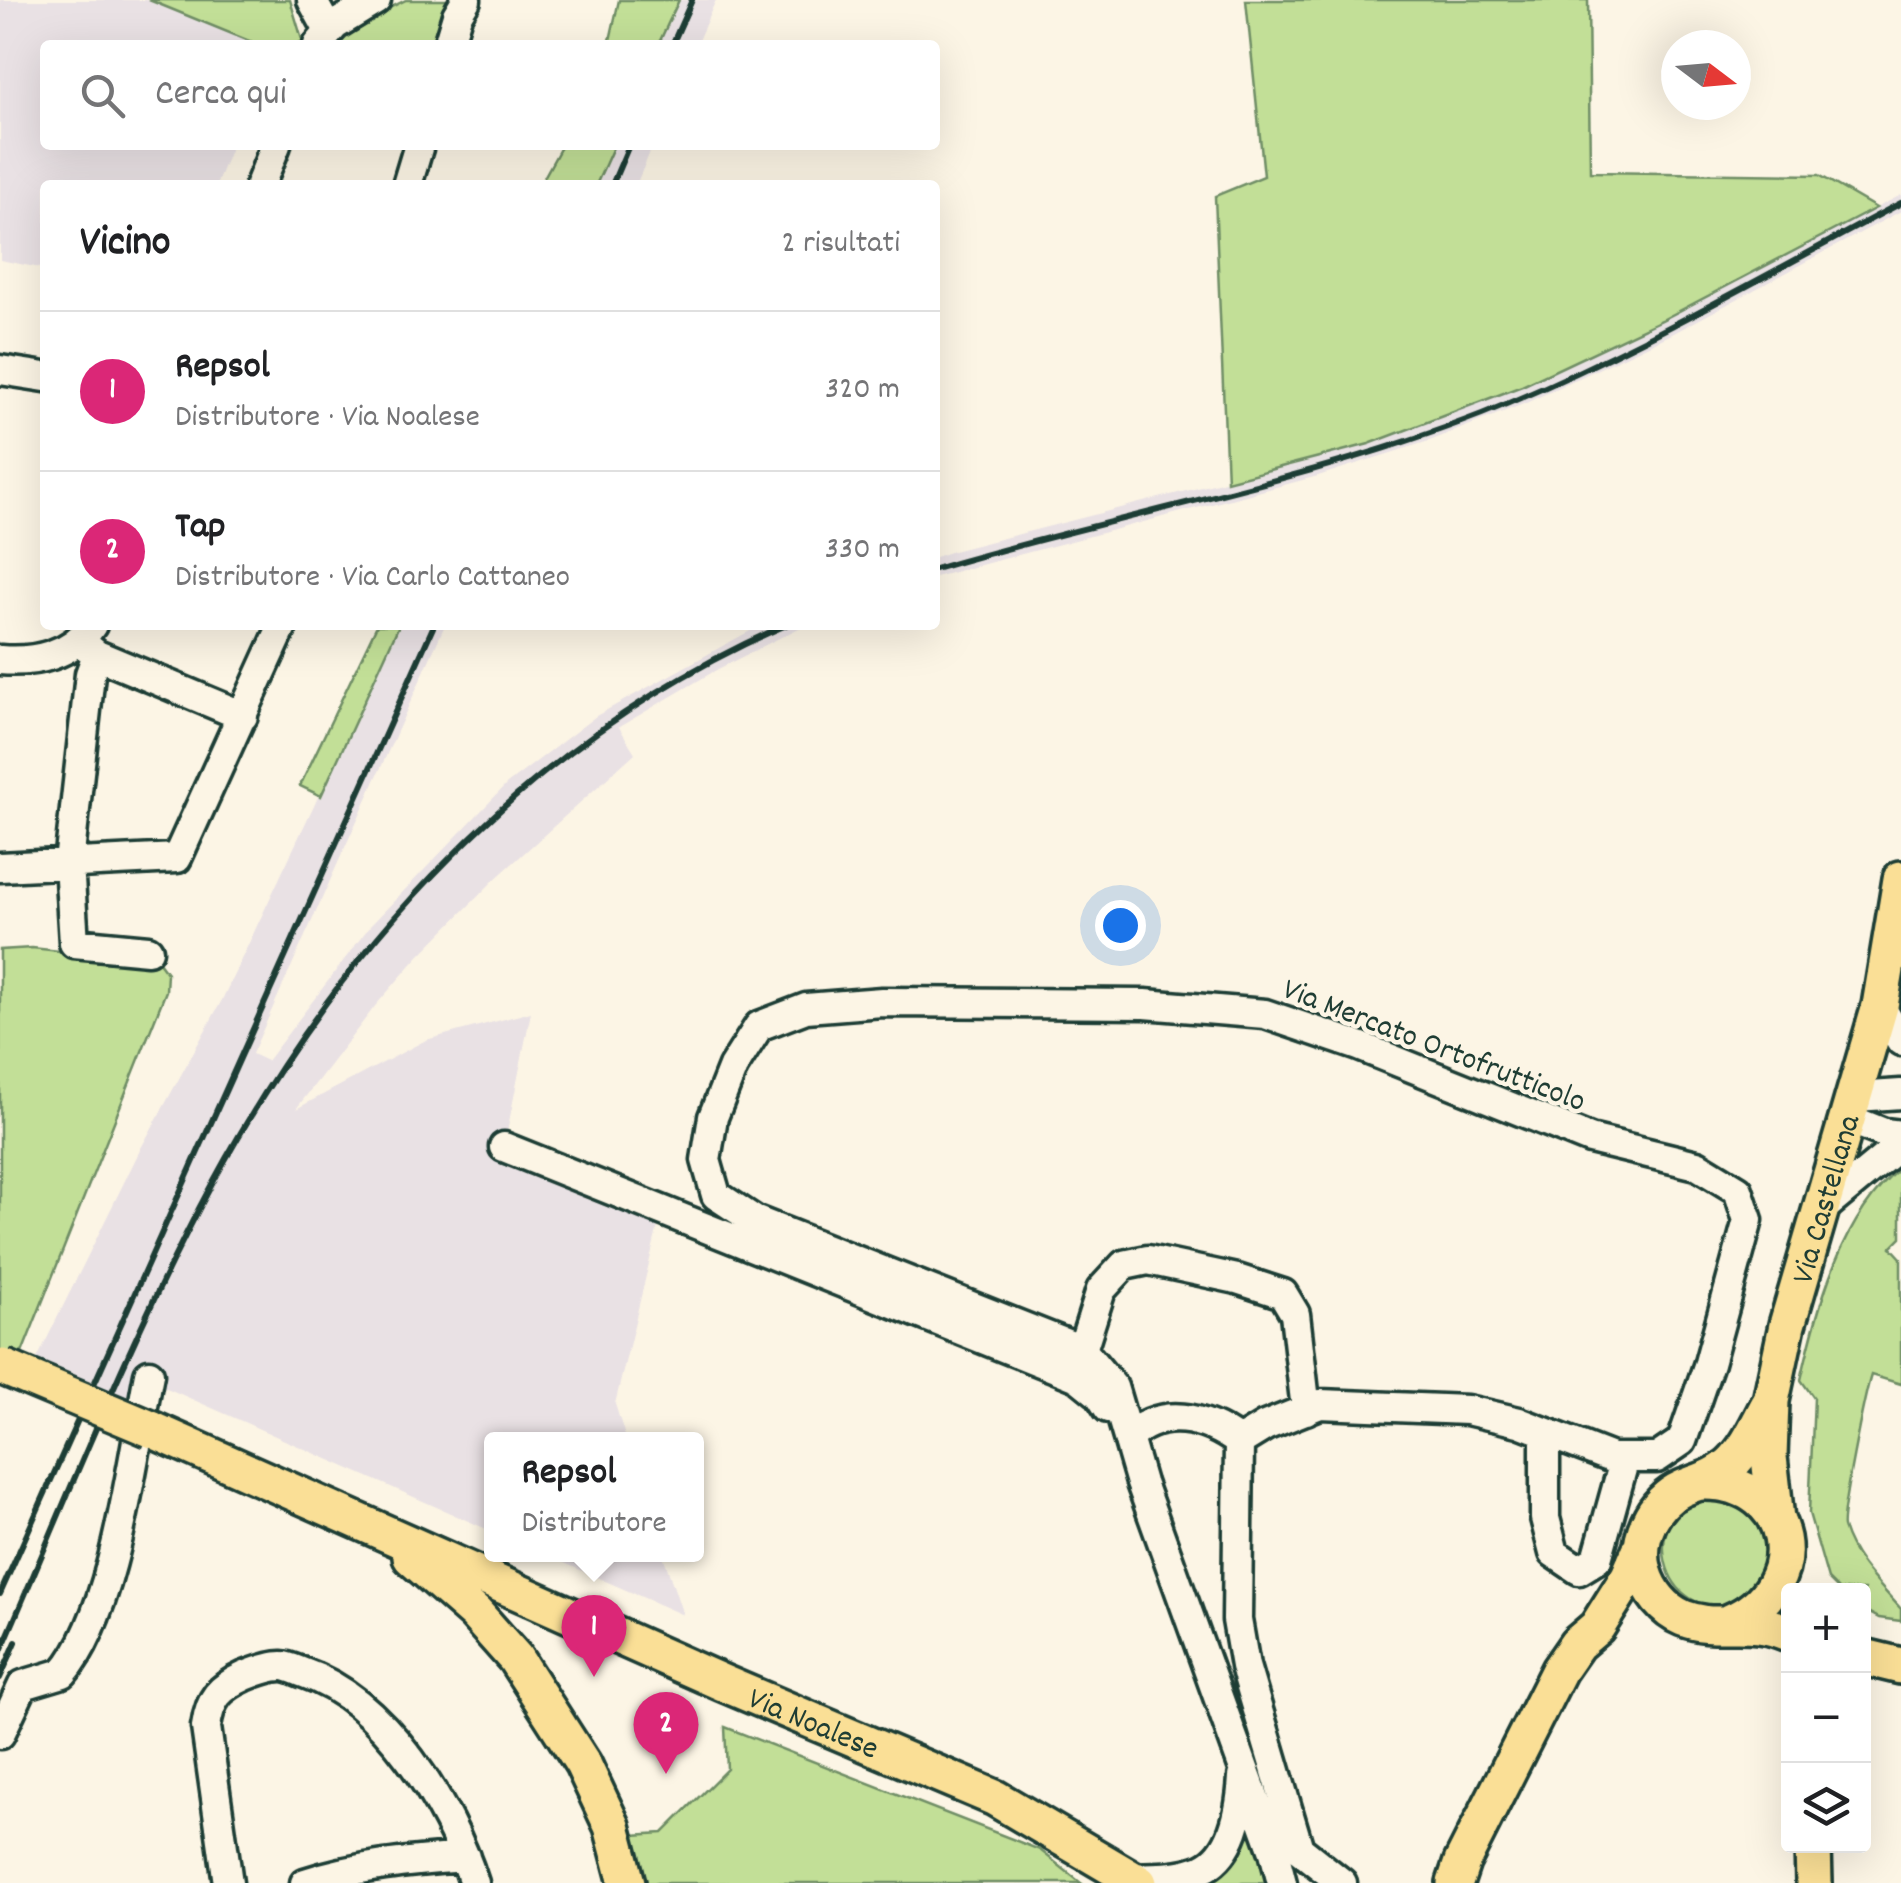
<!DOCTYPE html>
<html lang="it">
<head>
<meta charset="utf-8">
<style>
  :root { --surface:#fff; --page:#f6f6f6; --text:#202124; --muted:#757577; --line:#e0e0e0; --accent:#db2777 }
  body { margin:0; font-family:Dekko,sans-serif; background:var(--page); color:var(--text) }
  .controls { position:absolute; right:30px; bottom:30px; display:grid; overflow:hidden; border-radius:10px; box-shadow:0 10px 40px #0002 }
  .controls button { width:90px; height:90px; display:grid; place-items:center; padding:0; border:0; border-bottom:2px solid var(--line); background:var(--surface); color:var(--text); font:50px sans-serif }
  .compass { position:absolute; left:1661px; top:30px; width:90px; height:90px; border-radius:50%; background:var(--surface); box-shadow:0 10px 40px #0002; rotate:106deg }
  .you { position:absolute; left:1120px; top:925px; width:35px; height:35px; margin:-25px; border:8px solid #fff; border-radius:50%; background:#1a73e8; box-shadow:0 0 0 15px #1a73e833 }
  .badge { display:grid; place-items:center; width:65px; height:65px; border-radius:50%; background:var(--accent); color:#fff; font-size:32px; font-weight:700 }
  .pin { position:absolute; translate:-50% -82px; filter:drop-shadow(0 2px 5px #0008) }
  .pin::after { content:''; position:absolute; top:52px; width:35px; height:30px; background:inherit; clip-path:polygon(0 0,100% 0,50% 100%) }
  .popup { position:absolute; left:484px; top:1432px; width:220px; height:130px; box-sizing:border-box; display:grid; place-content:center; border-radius:10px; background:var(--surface); filter:drop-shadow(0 2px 8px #0005); font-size:32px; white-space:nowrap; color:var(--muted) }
  .popup b { font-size:38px; color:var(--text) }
  .popup::after { content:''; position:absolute; left:50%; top:100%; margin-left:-20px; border:20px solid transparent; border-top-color:var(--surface) }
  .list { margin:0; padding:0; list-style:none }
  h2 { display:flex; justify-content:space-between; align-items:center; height:130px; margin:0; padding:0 40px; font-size:42px }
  h2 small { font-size:32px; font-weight:400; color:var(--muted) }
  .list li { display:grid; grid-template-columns:65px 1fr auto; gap:30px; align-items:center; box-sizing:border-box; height:160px; padding:0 40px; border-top:2px solid var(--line) }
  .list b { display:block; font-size:38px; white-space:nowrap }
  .list p { margin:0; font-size:32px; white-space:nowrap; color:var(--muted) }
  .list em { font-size:32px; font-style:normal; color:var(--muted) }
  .icon { flex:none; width:55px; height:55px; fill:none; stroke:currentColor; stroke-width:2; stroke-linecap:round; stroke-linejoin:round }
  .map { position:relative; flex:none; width:1901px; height:1883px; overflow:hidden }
  .search { position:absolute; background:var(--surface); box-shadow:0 10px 40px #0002; left:40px; top:40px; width:900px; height:110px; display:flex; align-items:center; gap:25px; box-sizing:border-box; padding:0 35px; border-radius:10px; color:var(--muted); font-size:38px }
  .panel { position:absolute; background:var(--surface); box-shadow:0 10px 40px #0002; left:40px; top:180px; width:900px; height:450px; border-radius:10px }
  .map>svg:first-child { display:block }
  .built { fill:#e9e1e4 }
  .green { fill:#c2df97; stroke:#708e66; stroke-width:2.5 }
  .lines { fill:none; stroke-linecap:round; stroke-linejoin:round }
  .minor-casing { stroke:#1f3d34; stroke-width:35 }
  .major-casing { stroke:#1f3d34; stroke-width:42 }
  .minor { stroke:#fcf5e5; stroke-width:28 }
  .major { stroke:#fadf96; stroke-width:35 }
  .rail { stroke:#1f3d34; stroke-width:6 }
  .major-bridge-casing { stroke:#1f3d34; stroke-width:42; stroke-linecap:butt }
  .major-bridge { stroke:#fadf96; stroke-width:35 }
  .labels { text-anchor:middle; stroke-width:9; stroke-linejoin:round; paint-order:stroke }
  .street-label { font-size:32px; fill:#1f3d34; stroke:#fcf5e5 }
</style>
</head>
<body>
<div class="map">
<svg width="1901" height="1883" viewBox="0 0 1901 1883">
  <rect width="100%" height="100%" fill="#fcf5e5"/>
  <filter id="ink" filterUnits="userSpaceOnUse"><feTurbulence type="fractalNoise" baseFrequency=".01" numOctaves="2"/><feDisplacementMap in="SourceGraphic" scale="20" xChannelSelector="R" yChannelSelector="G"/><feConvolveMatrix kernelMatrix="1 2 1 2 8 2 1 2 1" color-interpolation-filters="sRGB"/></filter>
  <g filter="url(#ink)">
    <!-- built -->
    <path class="built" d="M0 0H149L259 45H45V145H232L216 185H45V269L0 260Z
      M679 0H716L696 45H658Z
      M614 145H653L636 185H596Z
      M1901 195V211L1672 334 1526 403 1432 440 1318 476 935 577V557L953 551 1369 444 1522 386 1662 320Z
      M399 625H445L252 1054 267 1061 370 926 507 784 596 716 748 632 761 625H805L718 669 619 727 635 753 493 881 417 958 376 1005 296 1109 426 1040 531 1012 504 1147 659 1222 615 1404 626 1439 492 1440 491 1531 153 1382 138 1409 35 1363 141 1148 222 1000Z
      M546 1555H663L683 1615Z"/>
    <!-- green -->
    <path class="green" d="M149 0H290L303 43 259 45Z
      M406 0H457L444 45H337L373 16Z
      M619 0H679L658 45H609Z
      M1246 0H1588L1590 172 1819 175 1876 208 1662 320 1522 386 1369 444 1227 481 1215 196 1264 176Z
      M562 145H614L596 185H540Z
      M377 625H399L321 796 300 786Z
      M32 948 159 962 167 973 166 991 18 1363 0 1355V950Z
      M1901 1167V1237L1891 1247 1901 1258V1384L1871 1375C1865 1393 1840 1517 1843 1527 1853 1560 1879 1584 1901 1609V1621L1879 1618 1864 1610V1590H1839L1828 1579 1809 1513 1814 1398 1801 1380C1818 1306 1840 1218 1901 1167Z
      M1722 1495 1765 1523 1766 1575C1757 1583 1747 1596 1736 1601 1665 1631 1624 1503 1722 1495Z
      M725 1727 1040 1850 1081 1883H641L633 1835 663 1833 727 1769Z
      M1248 1810 1268 1883H1178Z"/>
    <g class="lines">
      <!-- minor casing -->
      <g class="minor-casing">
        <path id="minor" d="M312 0 329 31
          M318 45 335 25 376 0
          M448 45 457 15 466 0
          M260 185 276 145
          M407 185 419 145
          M0 370 45 377
          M80 641 97 655 90 674 69 863 74 943 148 950
          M97 655 243 716
          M0 660C35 663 72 655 92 625
          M0 867 177 858 283 625
          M1880 1006 1901 1041
          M1856 1097 1901 1094
          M1849 1119 1884 1133 1901 1135
          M504 1147 1078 1377 1099 1394 1108 1408
          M1821 1210 1901 1144
          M1082 1350 1101 1290 1124 1265 1148 1260 1237 1279 1283 1294 1295 1314 1306 1410
          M1545 1433V1518L1554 1553 1579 1570 1597 1559 1625 1458
          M1128 1438 1113 1387 1082 1350 754 1220 716 1195 706 1160 713 1117 733 1067 759 1026 806 1008 882 1002 1145 1004 1265 1014 1359 1046 1590 1139 1697 1165 1738 1190 1748 1220 1709 1363 1682 1441 1657 1458H1612L1519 1422 1467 1410 1320 1404 1265 1426 1239 1442
          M0 1734 23 1685 63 1673C115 1614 133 1453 149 1374
          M1132 1878C1153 1877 1176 1878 1196 1871 1233 1860 1241 1810 1243 1777
          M228 1883 206 1727C210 1698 219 1688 245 1676 255 1672 271 1666 282 1666 289 1666 298 1671 304 1673 384 1700 450 1806 474 1883
          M305 1883C357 1866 410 1861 465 1857
          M1282 1883 1274 1852 1141 1483 1128 1438C1161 1406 1205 1417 1239 1442L1237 1620 1245 1666 1299 1849 1342 1883"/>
      </g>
      <!-- major casing -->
      <g class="major-casing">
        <g id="major">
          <path d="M1768 1406C1757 1426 1748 1448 1731 1464 1717 1477 1700 1481 1683 1488 1652 1502 1635 1540 1644 1572 1650 1592 1664 1610 1683 1618 1718 1632 1747 1615 1788 1633"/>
          <path id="s1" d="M151 1429 723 1683 995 1798 1139 1883"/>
          <path d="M1703 1482C1795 1480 1813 1587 1730 1622"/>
          <path id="s2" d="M1776 1519 1769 1457 1771 1401 1787 1325 1880 1006 1901 879"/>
          <path d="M411 1557 475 1613 515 1658 583 1764 612 1826 627 1883"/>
          <path d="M1864 1657 1901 1666"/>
          <path d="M1813 1846 1814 1883"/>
          <path d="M1455 1883 1462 1862 1559 1670 1577 1644 1597 1627 1629 1576 1641 1548"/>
        </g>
      </g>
      <!-- minor -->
      <use href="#minor" class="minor"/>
      <!-- major -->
      <use href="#major" class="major"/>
      <!-- rail -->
      <path class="rail" d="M672 45 692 0
        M612 185 629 145
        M935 569C1116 515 1305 483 1482 414 1627 356 1763 276 1901 203
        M0 1594 434 625
        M0 1653C68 1496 131 1335 212 1184 341 944 532 735 786 625
        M0 1678 16 1642"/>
      <!-- major-bridge casing -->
      <g class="major-bridge-casing">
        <path id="major-bridge" d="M3 1367 151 1429"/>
      </g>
      <!-- major-bridge -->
      <use href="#major-bridge" class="major-bridge"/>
    </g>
  </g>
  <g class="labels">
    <!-- street labels -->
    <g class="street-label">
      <text transform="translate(1435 1043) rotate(21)" y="11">Via Mercato Ortofrutticolo</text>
      <text dy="11" stroke="none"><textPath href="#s2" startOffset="328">Via Castellana</textPath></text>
      <text dy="11" stroke="none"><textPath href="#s1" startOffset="725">Via Noalese</textPath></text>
    </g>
  </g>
</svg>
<div class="controls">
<button>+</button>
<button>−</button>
<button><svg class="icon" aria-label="layers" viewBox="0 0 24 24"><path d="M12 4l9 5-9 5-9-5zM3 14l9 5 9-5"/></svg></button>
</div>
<svg class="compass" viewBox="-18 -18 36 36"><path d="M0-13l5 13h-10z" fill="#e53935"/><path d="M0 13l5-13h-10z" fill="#757577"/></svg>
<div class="you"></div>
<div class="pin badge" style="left:594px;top:1677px">1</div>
<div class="popup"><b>Repsol</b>Distributore</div>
<div class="pin badge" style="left:666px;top:1774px">2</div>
<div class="search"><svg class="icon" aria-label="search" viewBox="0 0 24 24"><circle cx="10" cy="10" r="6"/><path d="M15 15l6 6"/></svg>Cerca qui</div>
<section class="panel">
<h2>Vicino<small>2 risultati</small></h2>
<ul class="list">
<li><span class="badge">1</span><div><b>Repsol</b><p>Distributore · Via Noalese</p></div><em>320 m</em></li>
<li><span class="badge">2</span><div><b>Tap</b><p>Distributore · Via Carlo Cattaneo</p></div><em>330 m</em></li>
</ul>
</section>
</div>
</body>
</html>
